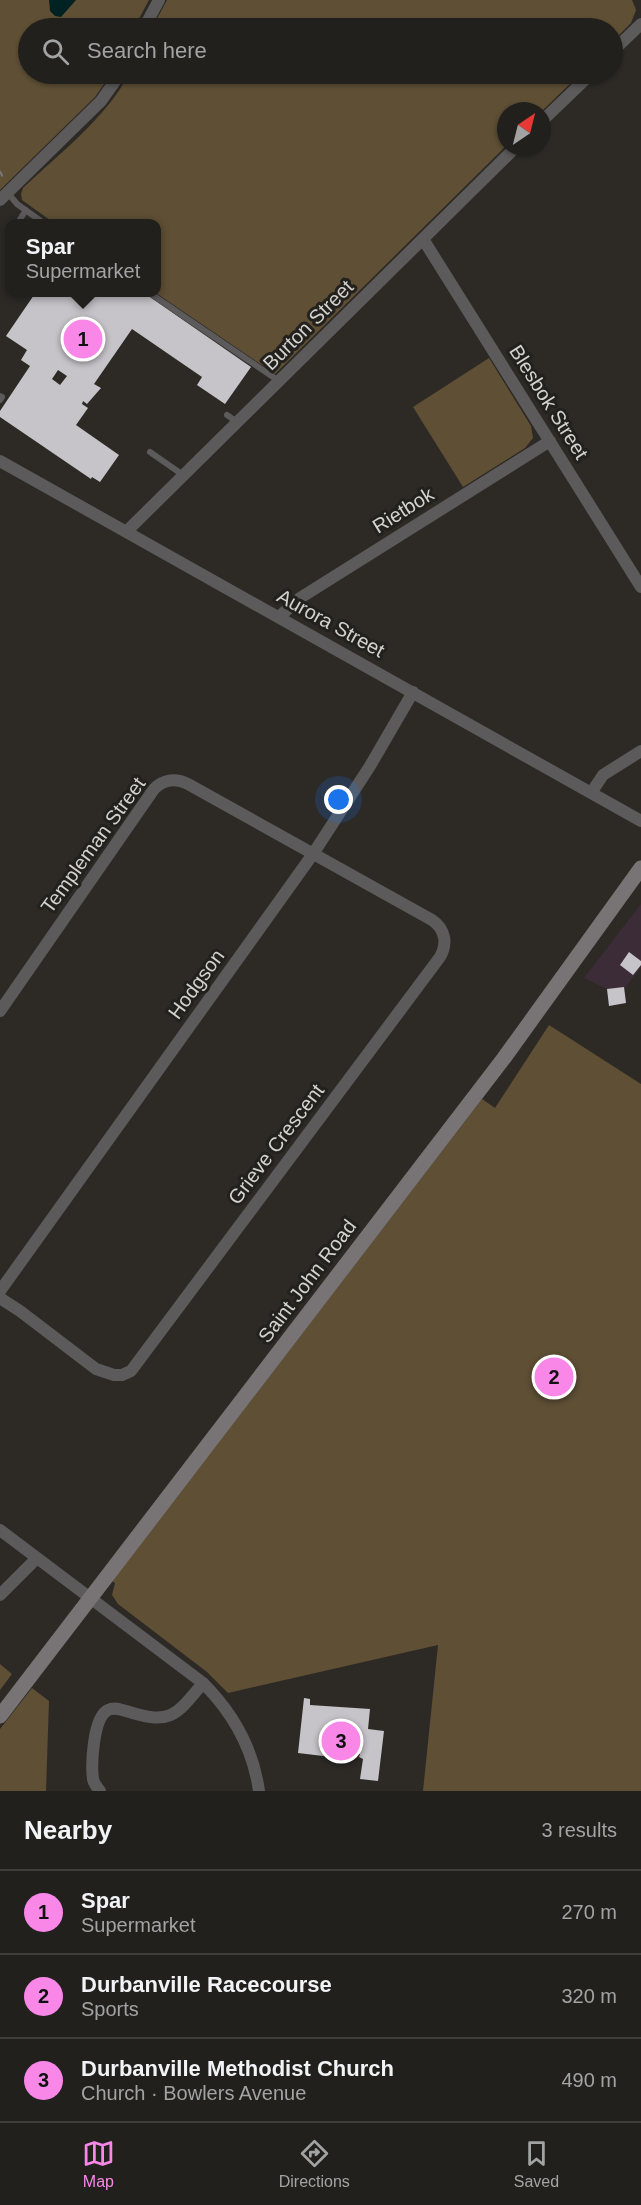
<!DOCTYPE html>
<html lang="en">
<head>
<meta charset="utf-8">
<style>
  :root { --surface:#22201c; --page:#2a2825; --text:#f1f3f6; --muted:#a2a3a3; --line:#3f3e3b; --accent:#f987e8 }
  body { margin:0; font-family:Arial,sans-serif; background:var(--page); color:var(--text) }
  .compass { position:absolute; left:497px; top:102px; width:54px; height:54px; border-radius:50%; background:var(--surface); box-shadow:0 2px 4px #0004; rotate:35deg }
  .you { position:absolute; left:339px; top:800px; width:21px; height:21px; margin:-15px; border:4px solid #fff; border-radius:50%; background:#1a73e8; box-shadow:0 0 0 9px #1a73e833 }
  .badge { display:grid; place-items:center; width:39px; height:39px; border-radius:50%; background:var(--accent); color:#111; font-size:20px; font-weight:700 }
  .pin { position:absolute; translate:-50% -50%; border:3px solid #fff; box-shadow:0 2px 6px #0006 }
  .popup { position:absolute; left:5px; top:219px; width:156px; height:78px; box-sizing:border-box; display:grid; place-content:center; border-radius:12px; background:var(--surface); filter:drop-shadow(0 2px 4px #0005); font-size:20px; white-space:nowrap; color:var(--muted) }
  .popup b { font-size:22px; color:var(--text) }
  .popup::after { content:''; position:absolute; left:50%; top:100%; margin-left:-12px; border:12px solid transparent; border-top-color:var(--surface) }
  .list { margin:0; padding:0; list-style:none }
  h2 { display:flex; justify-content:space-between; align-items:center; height:78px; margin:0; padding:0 24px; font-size:26px }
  h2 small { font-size:20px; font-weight:400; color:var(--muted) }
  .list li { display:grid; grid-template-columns:39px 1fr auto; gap:18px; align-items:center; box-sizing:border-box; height:84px; padding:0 24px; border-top:2px solid var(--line) }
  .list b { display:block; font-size:22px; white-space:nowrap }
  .list p { margin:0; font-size:20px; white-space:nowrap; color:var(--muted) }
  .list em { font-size:20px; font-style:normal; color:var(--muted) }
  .icon { flex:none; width:33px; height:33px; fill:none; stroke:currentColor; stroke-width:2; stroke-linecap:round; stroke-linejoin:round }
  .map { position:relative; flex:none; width:641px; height:1791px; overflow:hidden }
  .search { position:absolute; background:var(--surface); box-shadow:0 2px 4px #0004; left:18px; right:18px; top:18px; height:66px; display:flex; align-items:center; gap:15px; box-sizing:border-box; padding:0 21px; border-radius:33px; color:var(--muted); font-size:22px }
  .sheet { height:330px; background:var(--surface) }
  nav { display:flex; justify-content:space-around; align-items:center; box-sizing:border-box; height:84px; border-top:2px solid var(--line); background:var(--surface); font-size:16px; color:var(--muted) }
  nav a { display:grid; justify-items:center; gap:3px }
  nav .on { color:var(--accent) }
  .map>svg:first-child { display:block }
  .education { fill:#3c2c38 }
  .green { fill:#5e4f35 }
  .water { fill:#002223 }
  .building { fill:#c7c4c9; fill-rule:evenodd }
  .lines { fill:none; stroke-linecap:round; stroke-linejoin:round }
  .path { stroke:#7a7875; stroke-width:2; stroke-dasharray:6 3; stroke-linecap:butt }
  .service { stroke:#5c5a5a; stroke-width:6 }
  .minor { stroke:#5c5a5a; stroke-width:12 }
  .secondary { stroke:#787475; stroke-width:15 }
  .labels { text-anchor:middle; stroke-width:6; stroke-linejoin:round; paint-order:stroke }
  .street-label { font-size:20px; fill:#d3d2cf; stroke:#23211d }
</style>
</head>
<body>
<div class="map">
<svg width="641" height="1791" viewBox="0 0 641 1791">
  <rect width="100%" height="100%" fill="#2d2a26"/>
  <!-- education -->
  <path class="education" d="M641 904V967L624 989 626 1003 609 1006 607 989 584 978Z"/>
  <!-- green -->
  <path class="green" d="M0 0H149L134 28H28V74H111L95 97 0 190Z
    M167 0H632L636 10 631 23 613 41 612 28H152Z
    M129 74H580L542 111H506V146L275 374 156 293V224L54 223 22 200 21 194 23 188C60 153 105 119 129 74Z
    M489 358 531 426 533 438 525 448 463 487 413 407Z
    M549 1025 641 1084V1791H423L438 1645 228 1693 207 1672 118 1604 112 1595 115 1583 112 1581 482 1099 495 1108Z
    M0 1664 12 1674 0 1690Z
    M32 1688 49 1701 46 1791H0V1729Z"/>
  <!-- water -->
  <path class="water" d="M49 0H76L61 17 55 16 50 11Z"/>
  <!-- building -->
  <path class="building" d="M36 292H138L147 295 251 367 225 404 197 385 202 377 132 329 94 384 101 388 87 404 83 401 82 404 88 408 76 425 119 455 100 482 92 477 91 479 0 417V411L30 366 21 360 27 350 6 336ZM58 370 67 376 60 385 52 379Z
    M629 952 641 961V965L633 975 620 965Z
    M624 987 626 1003 609 1006 607 989Z
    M304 1698 310 1699V1705L370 1709 368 1729 384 1731 378 1781 360 1779 363 1759 359 1757 360 1754 341 1752 340 1758 298 1753Z"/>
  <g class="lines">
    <!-- path -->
    <path class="path" d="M0 171 3 178"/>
    <!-- service -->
    <path class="service" d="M8 193 17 204 45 224
      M17 224 26 210
      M148 292 279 381
      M0 396 2 397 0 400
      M227 415 237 422
      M150 452 183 475"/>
    <!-- minor -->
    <path class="minor" d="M144 28 159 0
      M612 52 641 24
      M542 121 591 74
      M0 200 101 101 120 74
      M423 239 641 587
      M0 461 641 821
      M127 531 516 147
      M279 617 300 598 550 441
      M591 793 603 775 641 751
      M0 1011 154 789C164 779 176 778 188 784 269 830 351 874 432 920 445 929 448 943 440 957L131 1371 122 1375H114L96 1369 20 1311 0 1298
      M0 1291 313 854 370 766 413 692
      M0 1530 203 1683C233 1713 253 1748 259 1791
      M0 1595 37 1558
      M100 1791C97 1787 94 1784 93 1779 91 1765 93 1717 108 1710 114 1707 120 1709 126 1711 170 1725 175 1717 203 1683"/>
    <!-- secondary -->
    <path class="secondary" d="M0 1716 504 1058 641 868"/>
  </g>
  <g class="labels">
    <!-- street labels -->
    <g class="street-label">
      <text transform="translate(308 325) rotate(-45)" y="7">Burton Street</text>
      <text transform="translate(549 402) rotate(58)" y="7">Blesbok Street</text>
      <text transform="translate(403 510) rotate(-32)" y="7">Rietbok</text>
      <text transform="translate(331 623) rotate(29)" y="7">Aurora Street</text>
      <text transform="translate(93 845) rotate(-54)" y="7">Templeman Street</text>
      <text transform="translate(196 984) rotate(-54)" y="7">Hodgson</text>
      <text transform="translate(276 1144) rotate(-53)" y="7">Grieve Crescent</text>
      <text transform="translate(307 1281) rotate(-53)" y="7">Saint John Road</text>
    </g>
  </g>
</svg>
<svg class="compass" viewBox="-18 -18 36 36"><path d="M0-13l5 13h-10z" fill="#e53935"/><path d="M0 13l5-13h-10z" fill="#a2a3a3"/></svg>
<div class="you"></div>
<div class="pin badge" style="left:83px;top:339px">1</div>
<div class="popup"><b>Spar</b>Supermarket</div>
<div class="pin badge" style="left:554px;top:1377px">2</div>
<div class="pin badge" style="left:341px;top:1741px">3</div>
<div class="search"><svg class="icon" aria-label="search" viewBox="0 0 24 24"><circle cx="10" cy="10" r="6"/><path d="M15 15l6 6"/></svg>Search here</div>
</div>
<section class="sheet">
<h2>Nearby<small>3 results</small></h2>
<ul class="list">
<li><span class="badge">1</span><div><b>Spar</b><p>Supermarket</p></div><em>270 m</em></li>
<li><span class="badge">2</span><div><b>Durbanville Racecourse</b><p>Sports</p></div><em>320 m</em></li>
<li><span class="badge">3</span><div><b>Durbanville Methodist Church</b><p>Church · Bowlers Avenue</p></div><em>490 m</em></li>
</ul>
</section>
<nav>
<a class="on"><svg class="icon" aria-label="map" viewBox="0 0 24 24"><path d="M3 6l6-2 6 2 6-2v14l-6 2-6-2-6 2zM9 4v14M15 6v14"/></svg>Map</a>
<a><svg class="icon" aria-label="directions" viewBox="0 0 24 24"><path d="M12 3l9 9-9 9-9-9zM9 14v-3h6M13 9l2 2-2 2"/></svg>Directions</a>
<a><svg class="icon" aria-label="saved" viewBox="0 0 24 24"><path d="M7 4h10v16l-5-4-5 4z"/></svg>Saved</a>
</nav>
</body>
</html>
